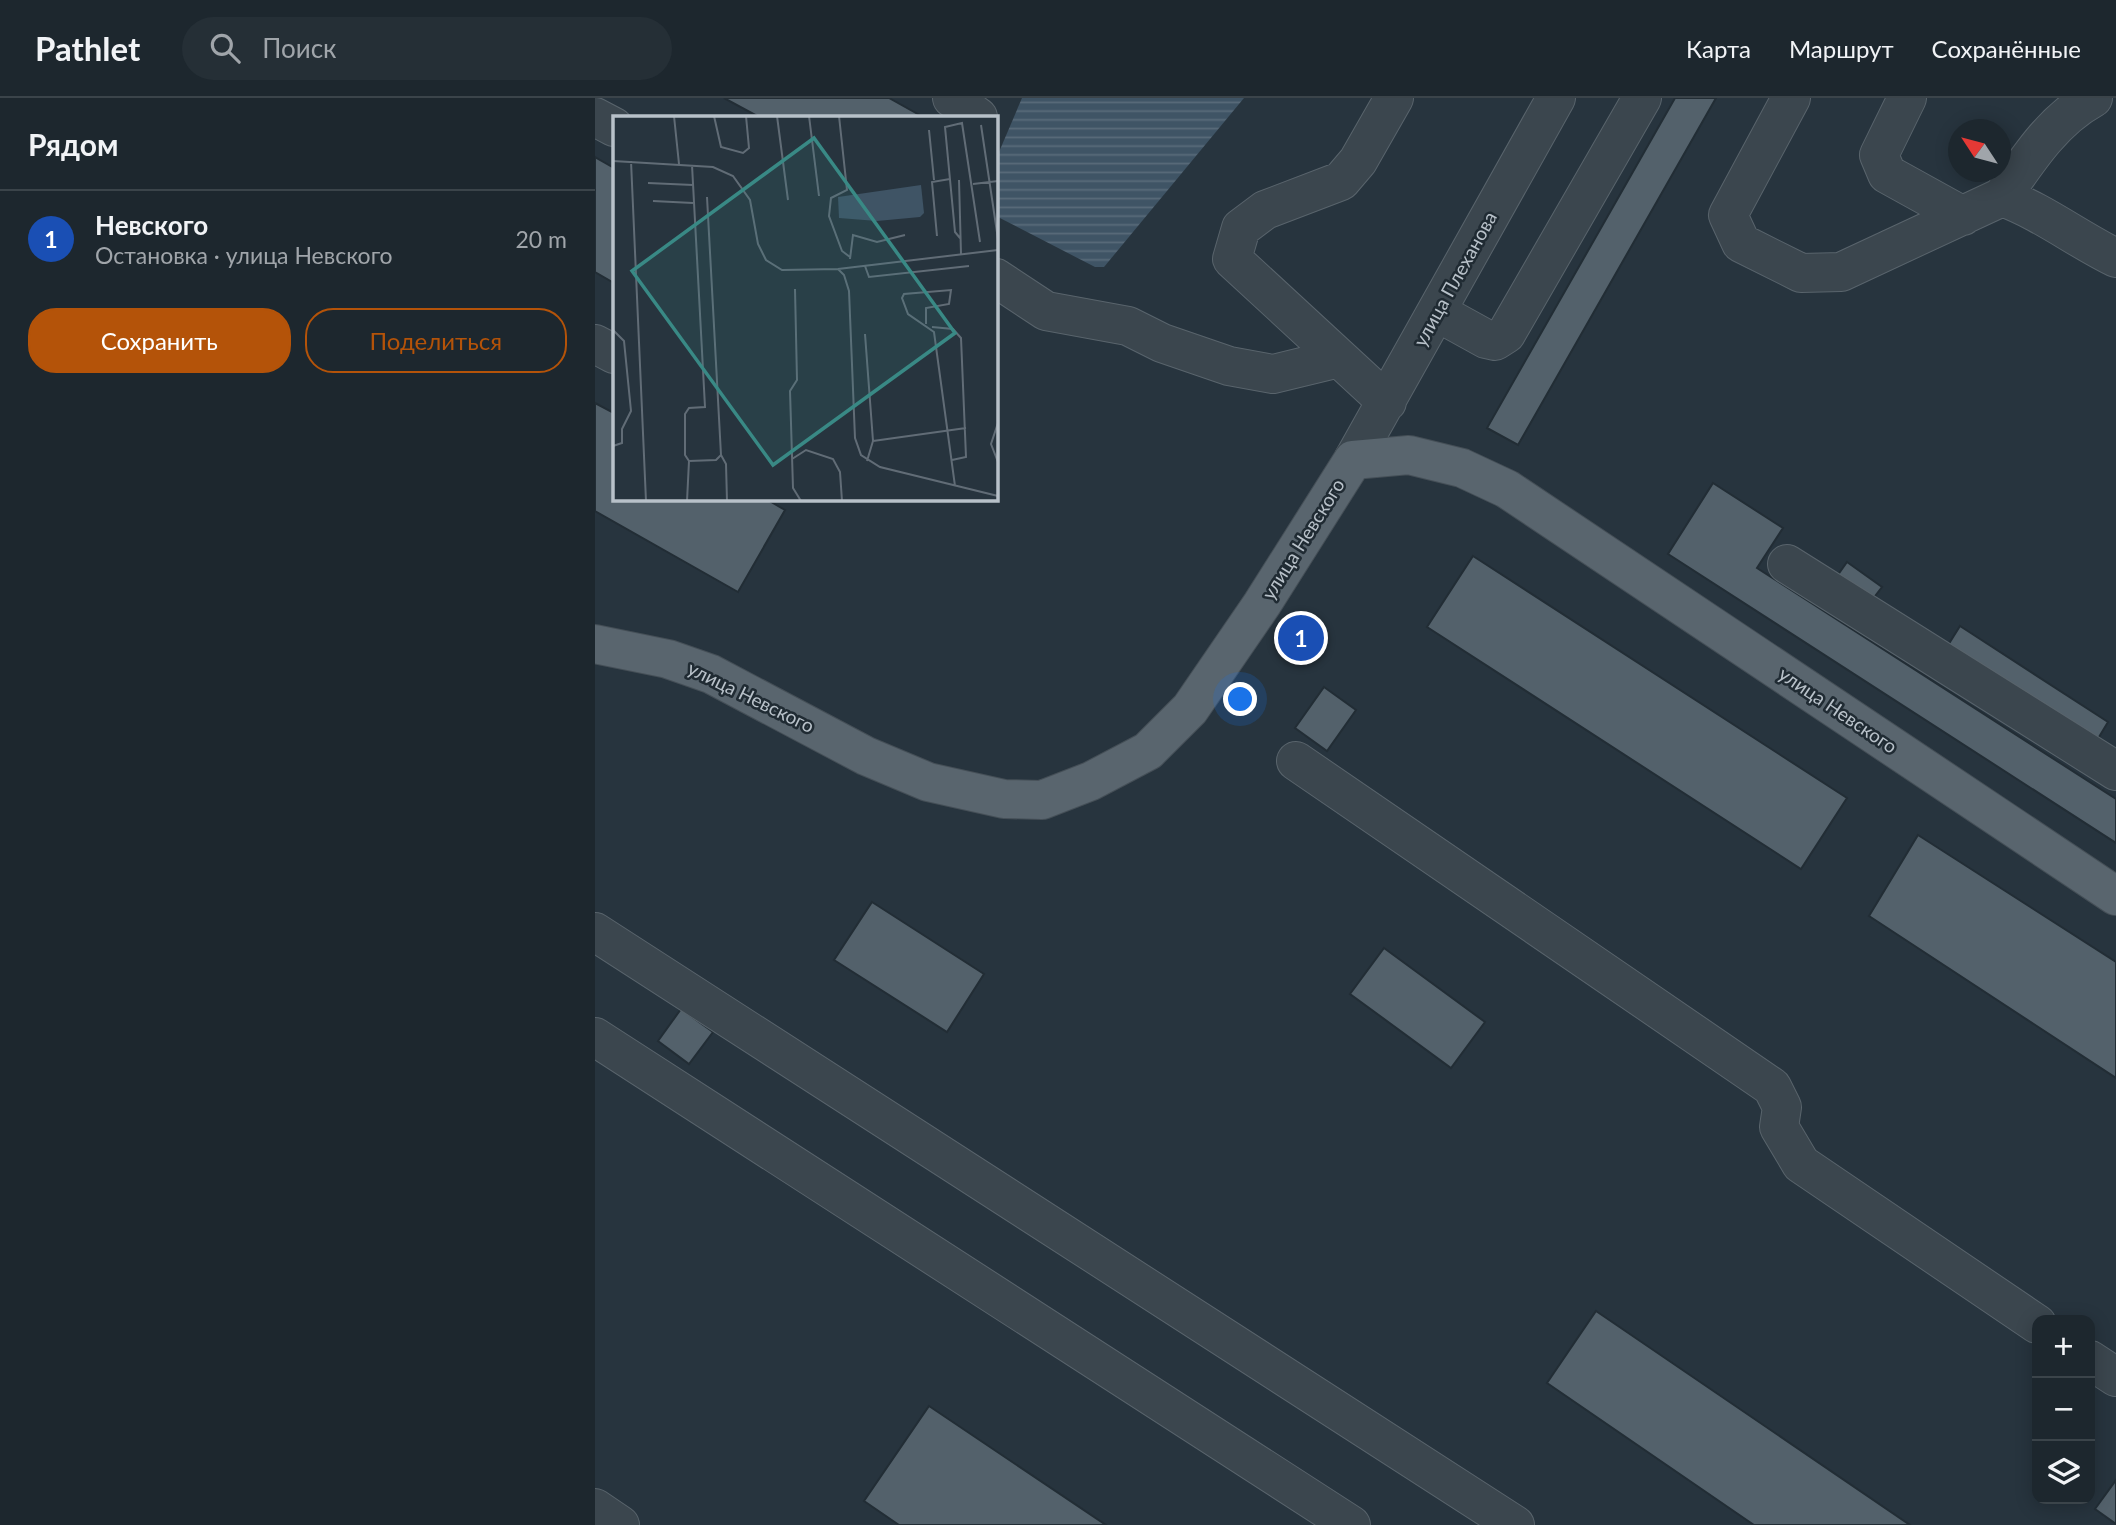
<!DOCTYPE html>
<html lang="ru">
<head>
<meta charset="utf-8">
<style>
  :root { --surface:#1d272e; --page:#252f36; --text:#f1f3f6; --muted:#a0a5aa; --line:#3b444a; --accent:#b45309 }
  body { margin:0; font-family:Lato,sans-serif; background:var(--page); color:var(--text) }
  .controls { position:absolute; right:21px; bottom:21px; display:grid; overflow:hidden; border-radius:14px; box-shadow:0 4px 18px #0003 }
  .controls button { width:63px; height:63px; display:grid; place-items:center; padding:0; border:0; border-bottom:2px solid var(--line); background:var(--surface); color:var(--text); font:35px sans-serif }
  .compass { position:absolute; left:1353px; top:21px; width:63px; height:63px; border-radius:50%; background:var(--surface); box-shadow:0 4px 18px #0003; rotate:306deg }
  .you { position:absolute; left:646px; top:602px; width:24px; height:24px; margin:-18px; border:5px solid #fff; border-radius:50%; background:#1a73e8; box-shadow:0 0 0 10px #1a73e833 }
  .badge { display:grid; place-items:center; width:46px; height:46px; border-radius:50%; background:var(--accent); color:#fff; font-size:23px; font-weight:700 }
  .pin { position:absolute; translate:-50% -50%; border:4px solid #fff; box-shadow:0 2px 7px #0006 }
  .list { margin:0; padding:0; list-style:none }
  h2 { display:flex; justify-content:space-between; align-items:center; height:91px; margin:0; padding:0 28px; font-size:30px }
  h2 small { font-size:23px; font-weight:400; color:var(--muted) }
  .list li { display:grid; grid-template-columns:46px 1fr auto; gap:21px; align-items:center; box-sizing:border-box; height:98px; padding:0 28px; border-top:2px solid var(--line) }
  .list b { display:block; font-size:26px; white-space:nowrap }
  .list p { margin:0; font-size:23px; white-space:nowrap; color:var(--muted) }
  .list em { font-size:23px; font-style:normal; color:var(--muted) }
  .actions { display:flex; gap:14px; padding:21px 28px }
  .actions a { flex:1; padding:16px 0; border:2px solid var(--accent); border-radius:28px; text-align:center; font-size:24px; color:var(--accent) }
  .actions .main { background:var(--accent); color:#fff }
  .icon { flex:none; width:38px; height:38px; fill:none; stroke:currentColor; stroke-width:2; stroke-linecap:round; stroke-linejoin:round }
  .map { position:relative; flex:none; width:1521px; height:1427px; overflow:hidden }
  header { display:flex; align-items:center; gap:42px; box-sizing:border-box; height:98px; padding:0 35px; background:var(--surface); border-bottom:2px solid var(--line) }
  header strong { font-size:33px }
  nav { display:flex; gap:38px; margin-inline-start:auto; font-size:24px }
  .search { width:490px; height:63px; background:var(--page); display:flex; align-items:center; gap:18px; box-sizing:border-box; padding:0 24px; border-radius:38px; color:var(--muted); font-size:26px }
  main { display:flex }
  aside { flex:1; background:var(--surface) }
  .map>svg:first-child { display:block }
  .water { fill:url(#water-rules) }
  .building { fill:#53616b; stroke:#222d35; stroke-width:2 }
  .lines { fill:none; stroke-linecap:round; stroke-linejoin:round }
  .minor-casing { stroke:#59646c; stroke-width:40 }
  .major-casing { stroke:#454f57; stroke-width:40 }
  .minor { stroke:#3b464e; stroke-width:38 }
  .major { stroke:#59656e; stroke-width:38 }
  .labels { text-anchor:middle; stroke-width:5; stroke-linejoin:round; paint-order:stroke }
  .street-label { font-size:19px; fill:#b8c1c9; stroke:#202b33 }
  .inset-road { fill:none; stroke:#616c76; stroke-width:2 }
  .view { fill:#398985; fill-opacity:0.15; stroke:#398985; stroke-width:3.5 }
  .inset-edge { fill:none; stroke:#b8c1c9; stroke-width:3.5 }
</style>
</head>
<body>
<header>
<strong>Pathlet</strong>
<div class="search"><svg class="icon" aria-label="search" viewBox="0 0 24 24"><circle cx="10" cy="10" r="6"/><path d="M15 15l6 6"/></svg>Поиск</div>
<nav><a>Карта</a><a>Маршрут</a><a>Сохранённые</a></nav>
</header>
<main>
<aside>
<h2>Рядом<small></small></h2>
<ul class="list">
<li><span class="badge" style="background:#1a4fb4">1</span><div><b>Невского</b><p>Остановка · улица Невского</p></div><em>20 m</em></li>
</ul>
<div class="actions"><a class="main">Сохранить</a><a>Поделиться</a></div>
</aside>
<div class="map">
<svg width="1521" height="1427" viewBox="0 0 1521 1427">
  <defs>
    <pattern id="water-rules" width="6" height="5" patternUnits="userSpaceOnUse" patternTransform="scale(1.75)"><rect width="6" height="5" fill="#3f5465"/><path d="M0 2.5h6" fill="none" stroke="#596b7a"/></pattern>
  </defs>
  <rect width="100%" height="100%" fill="#27343e"/>
  <!-- water -->
  <path class="water" d="M427 0H649L509 169H500L401 118V61Z"/>
  <!-- building -->
  <path class="building" d="M129 0H294L328 19H164Z
    M1080 0H1121L923 347 892 330Z
    M0 59 19 70V185L0 174Z
    M0 305 19 315V401H171L190 412 143 494 0 413Z
    M1118 385 1188 430 1162 470 1521 701V745L1073 456Z
    M878 458 1252 700 1206 771 832 529Z
    M1252 464 1287 489 1274 506 1240 481Z
    M1365 528 1513 624 1498 649 1350 552Z
    M729 589 761 612 732 653 700 630Z
    M1323 737 1521 864V980L1274 818Z
    M277 804 389 876 352 934 239 862Z
    M789 850 890 924 856 970 755 896Z
    M86 911 118 934 94 966 63 943Z
    M1001 1213 1315 1427H1159L952 1285Z
    M334 1308 511 1427H304L269 1403Z
    M1521 1382V1426L1500 1411Z"/>
  <g class="lines">
    <!-- minor casing -->
    <g class="minor-casing">
      <path id="minor" d="M357 0 383 19
        M1196 0 1133 117 1146 145 1206 175 1246 174 1407 99C1448 114 1482 141 1521 160
        M1312 0 1284 57 1292 76 1368 118
        M0 19 19 29
        M1407 99C1433 61 1458 22 1498 0
        M401 180 451 213 533 228 567 245 634 268 678 276 744 260
        M842 214 891 241 900 243 911 236 1047 0
        M0 246 19 256
        M792 304 637 161 646 130 670 112 746 83 763 63 799 0
        M758 362 961 0
        M1192 466 1521 673
        M701 663 1177 989 1187 1009 1184 1029 1206 1066 1442 1226
        M0 834 920 1427
        M0 939 756 1427
        M1495 1262 1521 1279
        M0 1410 25 1427"/>
    </g>
    <!-- major casing -->
    <g class="major-casing">
      <path id="major" d="M0 546 73 561 116 576 271 658 333 684 409 701 447 702 496 683 553 653 595 611 667 506 758 362 814 357 867 370 912 391 1521 798"/>
    </g>
    <!-- minor -->
    <use href="#minor" class="minor"/>
    <!-- major -->
    <use href="#major" class="major"/>
  </g>
  <g class="labels">
    <!-- street labels -->
    <g class="street-label">
      <text transform="translate(860 181) rotate(-61)" y="7">улица Плеханова</text>
      <text transform="translate(708 441) rotate(-58)" y="7">улица Невского</text>
      <text transform="translate(156 599) rotate(26)" y="7">улица Невского</text>
      <text transform="translate(1243 612) rotate(34)" y="7">улица Невского</text>
    </g>
  </g>
  <!-- overview -->
  <g transform="translate(18 18)">
    <rect width="385" height="385" fill="#27343e"/>
    <path d="M308 69 311 97 307 101 264 105 226 102 225 81Z" fill="#3f5465"/>
    <path class="inset-road" d="M61 0 66 48M101 0 108 31 130 37 136 32 133 0M164 0 175 84M196 0 206 80M226 0 234 74 218 82 216 100 229 135 237 141M368 9 385 123M316 14 321 64M0 45 100 51 120 60 137 84 145 128 153 144 169 154 225 153 231 159 236 175 242 322 248 339 267 351 385 380M18 45 33 385M79 49 92 291 76 292 72 298V339L76 345 103 344 108 339 94 81M346 64 348 138M35 67 80 69M360 68 385 65M40 85 80 87M324 120 319 66 337 63M347 122 342 116 332 11 349 7 367 126M237 143 240 119 264 126 292 119M252 150 256 161 356 150M225 153 385 134M182 173 184 264 177 275 180 372 188 385M313 208V192L336 188 338 174 291 178 289 182 295 198 321 216 342 370M319 211 340 213 348 222 353 341 339 344M0 214 11 225 18 295 9 313V327L0 330M252 218 260 325 254 345M385 307 378 328 385 346M260 325 353 312M108 339 113 348 114 385M179 343 193 334 220 343 227 356 229 385M74 385 76 345"/>
    <path class="view" d="M201 22 342 217 160 349 19 155Z"/>
    <rect width="385" height="385" class="inset-edge"/>
  </g>
</svg>
<div class="controls">
<button>+</button>
<button>−</button>
<button><svg class="icon" aria-label="layers" viewBox="0 0 24 24"><path d="M12 4l9 5-9 5-9-5zM3 14l9 5 9-5"/></svg></button>
</div>
<svg class="compass" viewBox="-18 -18 36 36"><path d="M0-13l5 13h-10z" fill="#e53935"/><path d="M0 13l5-13h-10z" fill="#a0a5aa"/></svg>
<div class="you"></div>
<div class="pin badge" style="left:706px;top:540px;background:#1a4fb4">1</div>
</div>
</main>
</body>
</html>
